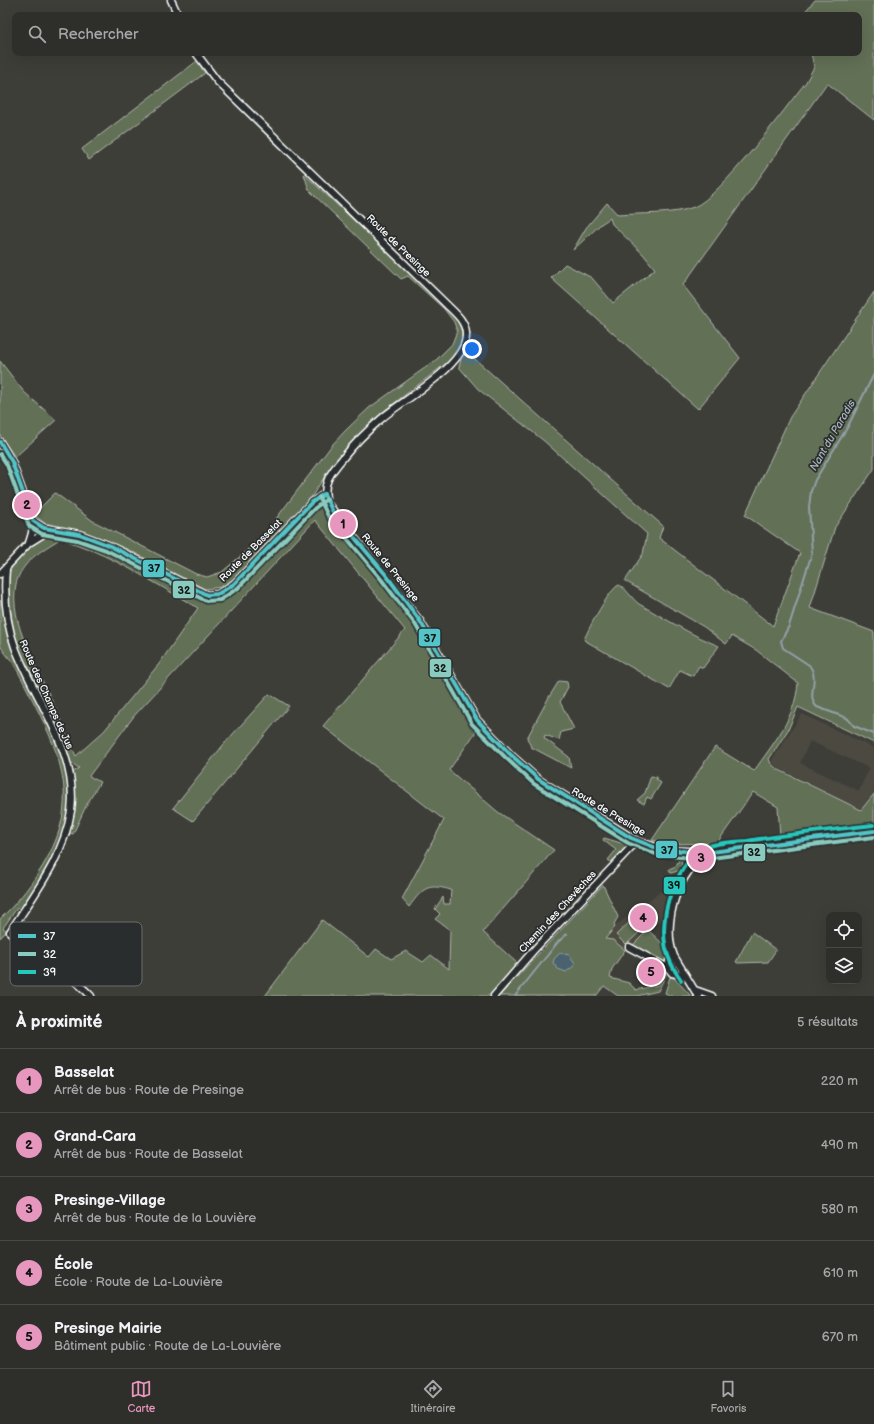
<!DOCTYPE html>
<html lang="fr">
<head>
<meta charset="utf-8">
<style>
  :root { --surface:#2e2e2b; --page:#363633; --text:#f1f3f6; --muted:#a7a8a9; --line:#494a47; --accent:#e797bd }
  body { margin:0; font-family:"Balsamiq Sans",sans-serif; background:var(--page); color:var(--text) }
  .controls { position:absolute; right:12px; bottom:12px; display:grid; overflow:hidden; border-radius:8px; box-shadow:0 4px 16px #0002 }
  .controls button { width:36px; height:36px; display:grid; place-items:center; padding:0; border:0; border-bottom:1px solid var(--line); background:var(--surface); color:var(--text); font:20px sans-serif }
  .you { position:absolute; left:472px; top:349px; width:14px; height:14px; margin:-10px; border:3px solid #fff; border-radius:50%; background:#1a73e8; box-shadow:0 0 0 6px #1a73e833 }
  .badge { display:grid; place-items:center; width:26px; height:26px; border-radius:50%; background:var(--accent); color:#111; font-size:13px; font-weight:700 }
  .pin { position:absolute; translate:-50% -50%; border:2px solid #fff; box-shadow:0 1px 4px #0006 }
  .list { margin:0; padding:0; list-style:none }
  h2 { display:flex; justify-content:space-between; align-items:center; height:52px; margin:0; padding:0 16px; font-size:17px }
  h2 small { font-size:13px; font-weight:400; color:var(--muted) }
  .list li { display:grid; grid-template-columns:26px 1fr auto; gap:12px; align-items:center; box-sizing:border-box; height:64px; padding:0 16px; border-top:1px solid var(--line) }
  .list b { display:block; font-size:15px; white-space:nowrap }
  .list p { margin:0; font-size:13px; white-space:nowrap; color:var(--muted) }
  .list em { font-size:13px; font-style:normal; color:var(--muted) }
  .icon { flex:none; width:22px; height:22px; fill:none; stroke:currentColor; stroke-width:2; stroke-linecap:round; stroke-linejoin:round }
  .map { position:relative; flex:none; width:874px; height:996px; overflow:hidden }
  .search { position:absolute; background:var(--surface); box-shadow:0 4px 16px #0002; left:12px; right:12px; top:12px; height:44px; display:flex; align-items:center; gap:10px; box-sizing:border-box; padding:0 14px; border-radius:8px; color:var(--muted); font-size:15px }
  .sheet { height:372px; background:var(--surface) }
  nav { display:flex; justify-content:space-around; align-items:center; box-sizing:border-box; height:56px; border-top:1px solid var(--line); background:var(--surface); font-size:11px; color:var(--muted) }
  nav a { display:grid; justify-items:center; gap:2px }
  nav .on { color:var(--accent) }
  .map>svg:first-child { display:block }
  .built { fill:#4c4941; fill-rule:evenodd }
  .green { fill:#626f57; stroke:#b0b7ab; fill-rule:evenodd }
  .water { fill:#4a626e; stroke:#92a1a8 }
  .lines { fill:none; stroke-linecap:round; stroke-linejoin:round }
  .stream { stroke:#92a1a8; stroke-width:2 }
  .minor-casing { stroke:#fff; stroke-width:9 }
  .tertiary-casing { stroke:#fff; stroke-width:11 }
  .minor { stroke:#2a2d2e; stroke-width:6 }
  .tertiary { stroke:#2a2d2e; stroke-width:8 }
  .bus-1-casing { stroke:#2a2d2e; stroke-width:7 }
  .bus-2-casing { stroke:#2a2d2e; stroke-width:7 }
  .bus-3-casing { stroke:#2a2d2e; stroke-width:7 }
  .bus-1 { stroke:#53c5c8; stroke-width:4 }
  .bus-2 { stroke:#89cbbe; stroke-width:4 }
  .bus-3 { stroke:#26c8bd; stroke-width:4 }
  .labels { text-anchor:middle; stroke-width:3.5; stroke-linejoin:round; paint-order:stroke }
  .street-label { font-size:10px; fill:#fff; stroke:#2a2d2e }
  .water-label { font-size:11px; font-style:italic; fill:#aeb8be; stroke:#2a2d2e }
  .key { fill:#2a2d2e; stroke:#6a6c6d; stroke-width:1 }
  .key-label { font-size:11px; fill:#fff }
  .line-badge { stroke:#2a2d2e; stroke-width:1.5 }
  .pale-badge-label { font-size:11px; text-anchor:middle; font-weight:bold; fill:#111 }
</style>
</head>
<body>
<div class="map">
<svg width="874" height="996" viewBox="0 0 874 996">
  <rect width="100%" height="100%" fill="#3e3e39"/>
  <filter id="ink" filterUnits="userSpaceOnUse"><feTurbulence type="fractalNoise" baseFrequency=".025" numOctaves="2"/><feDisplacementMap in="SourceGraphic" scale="8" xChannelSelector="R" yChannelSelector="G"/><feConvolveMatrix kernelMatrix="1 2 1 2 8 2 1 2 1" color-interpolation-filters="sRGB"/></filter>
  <g filter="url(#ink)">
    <!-- built -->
    <path class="built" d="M802 714 874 748V794L861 810 772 765V760ZM810 741 869 768 859 791 800 763Z
      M661 891 670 901 668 913 632 946 628 944 624 948 613 940 604 939 618 924Z"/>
    <!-- green -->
    <path class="green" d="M815 0H874V120L827 83 683 285 740 358 698 409 551 278 565 264 592 278 613 303 655 269 643 254 612 224 610 218 601 224 573 250 586 228 607 203 618 215C641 213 673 215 694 207 720 197 786 107 806 82L814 67 811 53H859V15H802Z
      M197 61 205 73 89 160 82 149Z
      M304 174 404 267 457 320C466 335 462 345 453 358L384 411 363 431 334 462 310 499 233 579 221 587 205 589 127 549 75 529 44 523 34 514 55 493 93 521 196 574 207 577 222 572 243 554 269 528 332 445 346 430 369 408 436 360 452 344 457 331 454 322 444 309 408 276 401 279 309 190Z
      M874 292V469L835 527 810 608 874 632V743L798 707 788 730 769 759 771 764 777 769 861 810 874 794V825L780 836 778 807 753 792 717 843 671 844 652 840 715 747 754 771C774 742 795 719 798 683L756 650 732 636 726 644 704 627 625 581 643 554 647 534 544 441 478 389 459 367 462 356 467 352 663 526 659 538 773 626 800 553 745 515 790 417Z
      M0 361 24 392 56 420 15 457 0 435Z
      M316 508H324L328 512C363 550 397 592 426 636L424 637 469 717 478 729 449 770 498 812 554 850 483 932 518 964 491 996H265L322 920 369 957 376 949 391 959 406 951 423 962 431 955 449 969 450 930 435 919 440 914 435 909 443 897 444 904H450L451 890C427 883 423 888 409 907L402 899 444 820 323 726 405 630 315 520 134 716 89 776 100 782 86 806 73 834 68 833 75 805 72 773 79 768 70 762 67 757 30 670 18 649 14 636 8 592V576L12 567 32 546 47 536 68 535 95 543 119 553 198 596 214 601C250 579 277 544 306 514ZM60 539C107 552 156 584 198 608L159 664 104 731 76 756C67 739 61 720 53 703 38 669 8 622 16 584 21 562 42 550 60 539Z
      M619 585C626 588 632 599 639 604 666 619 691 635 719 646L703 668 699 666 693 676 680 670 669 689 584 640C588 629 610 588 619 585Z
      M0 600 5 611 8 631C18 655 29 679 40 703 56 739 73 773 68 813 63 849 40 881 21 910L17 908 3 928 7 931 0 938V919C15 905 28 889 39 872 83 804 63 759 29 693 24 683 19 673 13 663 9 657 1 650 0 643 0 630 0 614 0 600Z
      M559 681 567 682 568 687 560 702 574 729 561 732 559 740 545 735 544 738 569 757 571 768 531 747 527 738 549 697Z
      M269 694 289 706 193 821 173 808 224 744Z
      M651 776 657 777 656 779 661 783 651 799 647 797 644 804 637 800 645 793Z
      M604 838 628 845 612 863 608 860 616 850 603 840Z
      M677 857 682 858 681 870 671 873 669 869 676 866 679 860Z
      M603 885 618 917 614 924 615 927 605 939 613 940 625 950 612 969 610 978 629 983 636 990 658 985 665 972 666 975 658 991 637 996H618L604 986 596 996H499Z
      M636 916 646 926 626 945 616 935Z
      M648 930C656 938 675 951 664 963L632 946Z
      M752 932 776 950 768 962 738 963 736 962Z
      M670 977 674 978 691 996H671L665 993Z"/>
    <!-- water -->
    <path class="water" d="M560 953 569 955 575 963 574 966 566 972 558 969 553 963 554 959Z"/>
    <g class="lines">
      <!-- stream -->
      <path class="stream" d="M874 374 847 428 815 480 811 491 809 507 812 553 789 626 781 641 783 648 809 665C821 680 805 695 817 707L847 718 854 726 874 734
        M515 996 558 942 567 934"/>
      <!-- minor casing -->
      <g class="minor-casing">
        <path id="minor" d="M171 0 178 15
          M196 53 217 81 446 304C454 312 465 320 466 333 469 365 402 400 381 419 367 431 354 444 343 458 331 472 320 485 328 504L420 621 477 720 510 754 538 779 637 841 666 850 710 852
          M0 442 12 462 33 521 44 528 79 534 108 545 207 595 218 594 234 584 311 503 324 494
          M29 543 50 530
          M6 569C4 594 6 623 15 647 34 699 79 752 71 811 64 857 34 894 10 932 36 954 67 971 91 996
          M0 574 29 543 32 533 33 521
          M629 947 668 968
          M671 949 668 968 672 973 686 976
          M695 990 712 996
          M494 996 533 951 637 841
          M698 996 674 956C661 924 678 869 709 853"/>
      </g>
      <!-- tertiary casing -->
      <g class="tertiary-casing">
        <path id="tertiary" d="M710 852 791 840 874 831"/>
      </g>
      <!-- minor -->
      <use href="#minor" class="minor"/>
      <!-- tertiary -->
      <use href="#tertiary" class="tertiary"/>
      <!-- bus-1 casing -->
      <g class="bus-1-casing">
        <path id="bus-1" d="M0 442 12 462 33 521 44 528 79 534 108 545 207 595 218 594 234 584 311 503 324 494
          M324 494 333 512 386 575 420 621 477 720 510 754 538 779 631 838 659 849 704 853 874 831"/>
      </g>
      <!-- bus-2 casing -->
      <g class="bus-2-casing">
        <path id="bus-2" d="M0 454 7 465 29 526 42 534 77 540 106 550 206 601 220 600 238 588 315 508 327 499
          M319 497 328 516 381 579 415 624 472 724 506 758 534 784 628 843 658 855 704 859 874 837"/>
      </g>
      <!-- bus-3 casing -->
      <g class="bus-3-casing">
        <path id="bus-3" d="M681 980C665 958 661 938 666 911 670 889 685 856 707 847 718 842 735 842 747 841 789 834 831 830 873 825"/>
      </g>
      <!-- bus-1 -->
      <use href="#bus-1" class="bus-1"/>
      <!-- bus-2 -->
      <use href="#bus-2" class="bus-2"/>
      <!-- bus-3 -->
      <use href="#bus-3" class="bus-3"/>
    </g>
  </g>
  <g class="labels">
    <!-- street labels -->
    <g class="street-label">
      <text transform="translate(399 245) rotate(44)" y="4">Route de Presinge</text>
      <text transform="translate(250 550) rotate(-45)" y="4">Route de Basselat</text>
      <text transform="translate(391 567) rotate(51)" y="4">Route de Presinge</text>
      <text transform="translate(47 694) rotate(66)" y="4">Route des Champs de Jus</text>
      <text transform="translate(609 811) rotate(31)" y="4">Route de Presinge</text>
      <text transform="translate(557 911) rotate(-47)" y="4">Chemin des Chevêches</text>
    </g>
    <!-- water labels -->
    <g class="water-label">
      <text transform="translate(832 435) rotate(-60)" y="4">Nant du Paradis</text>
    </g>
  </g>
  <!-- legend -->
  <rect x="10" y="922" width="132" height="64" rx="6" class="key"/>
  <rect x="18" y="934" width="18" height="4" fill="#53c5c8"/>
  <rect x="18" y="952" width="18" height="4" fill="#89cbbe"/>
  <rect x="18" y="970" width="18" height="4" fill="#26c8bd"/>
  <g class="key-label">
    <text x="43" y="940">37</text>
    <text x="43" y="958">32</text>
    <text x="43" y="976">39</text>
  </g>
  <g class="line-badge">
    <rect x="142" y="559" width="23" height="19" rx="4" fill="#53c5c8"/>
    <rect x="172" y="580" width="23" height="19" rx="4" fill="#89cbbe"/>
    <rect x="418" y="628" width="23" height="19" rx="4" fill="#53c5c8"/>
    <rect x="429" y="658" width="23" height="20" rx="4" fill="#89cbbe"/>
    <rect x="655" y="840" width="23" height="19" rx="4" fill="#53c5c8"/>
    <rect x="743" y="843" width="23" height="19" rx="4" fill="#89cbbe"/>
    <rect x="663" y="876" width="23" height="19" rx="4" fill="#26c8bd"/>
  </g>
  <g class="pale-badge-label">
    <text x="154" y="572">37</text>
    <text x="184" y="594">32</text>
    <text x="430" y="642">37</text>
    <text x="440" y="672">32</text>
    <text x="667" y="854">37</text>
    <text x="754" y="856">32</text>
    <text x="674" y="889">39</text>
  </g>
</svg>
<div class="controls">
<button><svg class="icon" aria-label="locate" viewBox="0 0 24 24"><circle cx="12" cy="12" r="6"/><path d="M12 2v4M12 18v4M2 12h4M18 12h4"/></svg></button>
<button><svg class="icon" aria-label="layers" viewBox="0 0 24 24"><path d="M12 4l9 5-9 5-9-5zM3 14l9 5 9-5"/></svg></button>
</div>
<div class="you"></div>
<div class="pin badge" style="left:343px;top:524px">1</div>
<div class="pin badge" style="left:27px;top:505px">2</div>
<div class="pin badge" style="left:701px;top:858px">3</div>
<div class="pin badge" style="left:643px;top:918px">4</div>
<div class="pin badge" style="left:651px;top:972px">5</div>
<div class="search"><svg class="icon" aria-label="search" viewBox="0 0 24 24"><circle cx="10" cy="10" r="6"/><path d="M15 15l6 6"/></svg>Rechercher</div>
</div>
<section class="sheet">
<h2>À proximité<small>5 résultats</small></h2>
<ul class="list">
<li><span class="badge">1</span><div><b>Basselat</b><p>Arrêt de bus · Route de Presinge</p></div><em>220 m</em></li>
<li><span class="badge">2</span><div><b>Grand-Cara</b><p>Arrêt de bus · Route de Basselat</p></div><em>490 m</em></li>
<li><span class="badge">3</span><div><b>Presinge-Village</b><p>Arrêt de bus · Route de la Louvière</p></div><em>580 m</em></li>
<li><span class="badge">4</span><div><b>École</b><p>École · Route de La-Louvière</p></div><em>610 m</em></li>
<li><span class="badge">5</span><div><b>Presinge Mairie</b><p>Bâtiment public · Route de La-Louvière</p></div><em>670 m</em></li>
</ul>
</section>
<nav>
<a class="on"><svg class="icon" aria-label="map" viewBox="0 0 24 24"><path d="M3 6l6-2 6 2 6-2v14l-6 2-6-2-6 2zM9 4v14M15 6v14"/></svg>Carte</a>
<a><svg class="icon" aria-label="directions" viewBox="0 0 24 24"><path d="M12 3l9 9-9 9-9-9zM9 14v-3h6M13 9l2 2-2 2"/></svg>Itinéraire</a>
<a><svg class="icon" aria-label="saved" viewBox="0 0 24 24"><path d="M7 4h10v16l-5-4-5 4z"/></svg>Favoris</a>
</nav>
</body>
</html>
